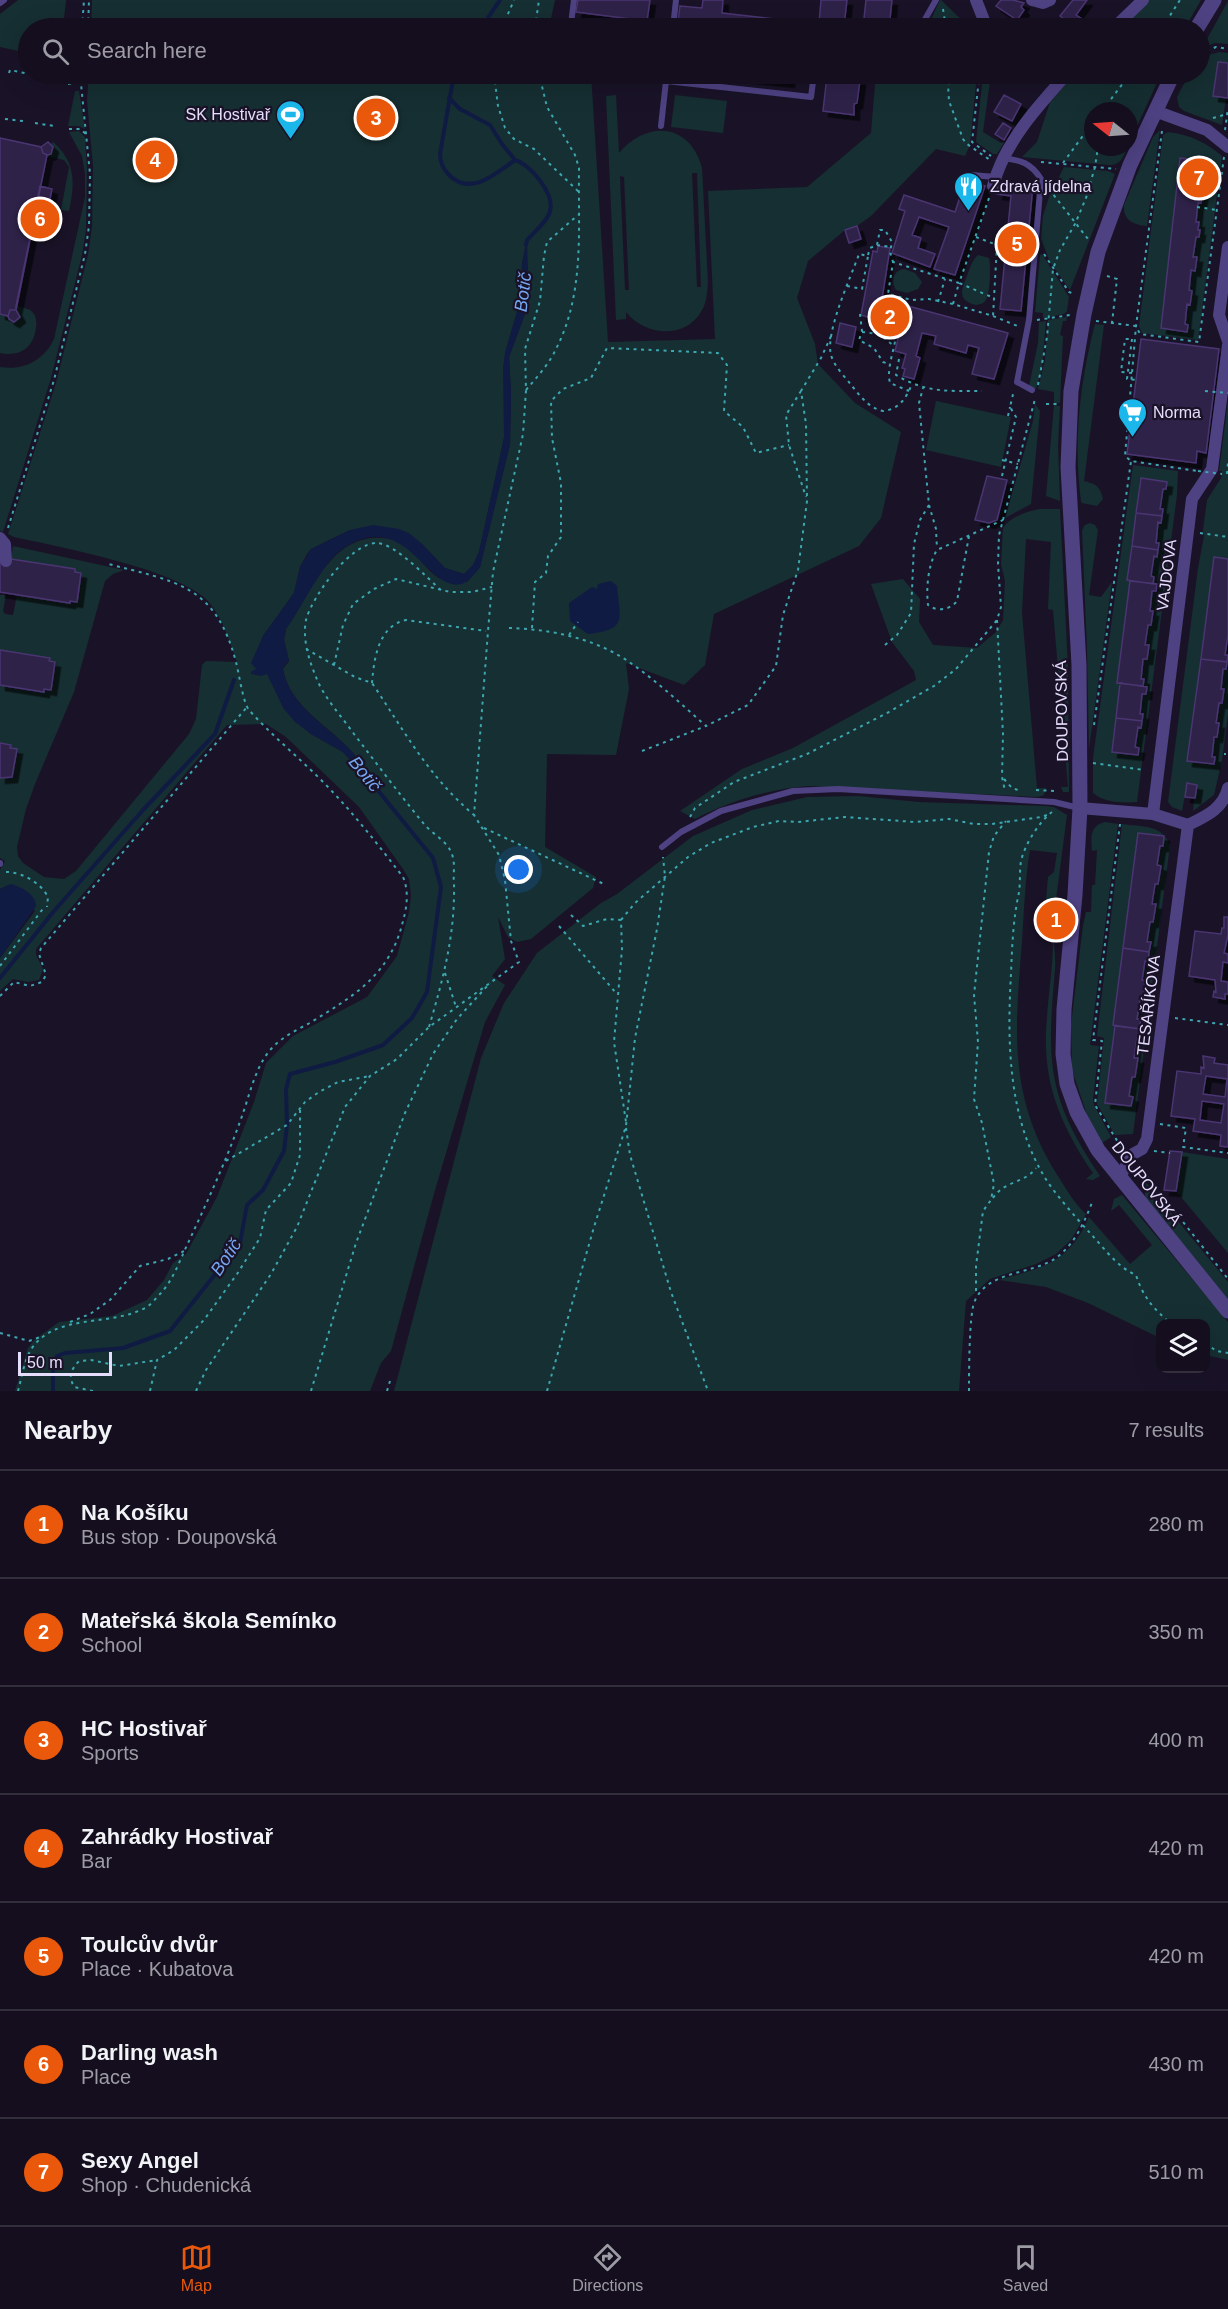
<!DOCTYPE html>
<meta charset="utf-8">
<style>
body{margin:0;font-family:Arial,sans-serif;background:#211c2b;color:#f1f3f6}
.controls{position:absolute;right:18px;bottom:18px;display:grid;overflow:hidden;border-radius:12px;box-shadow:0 6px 24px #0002}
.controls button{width:54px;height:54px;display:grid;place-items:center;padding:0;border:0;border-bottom:2px solid #332e3c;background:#140e1e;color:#f1f3f6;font:30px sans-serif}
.compass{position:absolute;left:1084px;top:102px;width:54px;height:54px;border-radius:50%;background:#140e1e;box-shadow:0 6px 24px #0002;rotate:287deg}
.scale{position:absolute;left:18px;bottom:15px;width:94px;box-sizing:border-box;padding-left:6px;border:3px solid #e5ddfc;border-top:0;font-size:16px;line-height:21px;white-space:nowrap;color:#e5ddfc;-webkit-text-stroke:4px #1a1328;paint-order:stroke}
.you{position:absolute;left:519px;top:870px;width:21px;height:21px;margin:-15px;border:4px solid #fff;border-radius:50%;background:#1a73e8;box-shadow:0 0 0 9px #1a73e833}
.badge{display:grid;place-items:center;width:39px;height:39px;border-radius:50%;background:#ea580c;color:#fff;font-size:20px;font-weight:700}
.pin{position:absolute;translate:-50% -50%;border:3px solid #fff;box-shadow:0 2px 6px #0006}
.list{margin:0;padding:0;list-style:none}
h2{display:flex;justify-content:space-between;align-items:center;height:78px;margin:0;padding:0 24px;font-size:26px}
h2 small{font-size:20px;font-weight:400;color:#9d9ca4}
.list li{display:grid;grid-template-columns:39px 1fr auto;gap:18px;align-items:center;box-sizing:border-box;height:108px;padding:0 24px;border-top:2px solid #332e3c}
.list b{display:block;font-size:22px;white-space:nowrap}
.list p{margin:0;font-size:20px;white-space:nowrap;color:#9d9ca4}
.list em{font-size:20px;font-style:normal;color:#9d9ca4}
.icon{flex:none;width:33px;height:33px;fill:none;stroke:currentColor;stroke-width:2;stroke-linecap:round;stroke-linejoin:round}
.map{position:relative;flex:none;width:1228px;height:1391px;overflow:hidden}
.search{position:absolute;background:#140e1e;box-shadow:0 6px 24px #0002;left:18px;right:18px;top:18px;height:66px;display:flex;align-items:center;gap:15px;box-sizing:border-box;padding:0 21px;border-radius:33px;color:#9d9ca4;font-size:22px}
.sheet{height:834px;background:#140e1e}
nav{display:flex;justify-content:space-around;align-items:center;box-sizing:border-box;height:84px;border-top:2px solid #332e3c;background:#140e1e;font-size:16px;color:#9d9ca4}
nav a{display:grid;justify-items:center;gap:3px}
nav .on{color:#ea580c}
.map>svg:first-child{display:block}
.green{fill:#162f32;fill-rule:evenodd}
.water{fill:#101b44}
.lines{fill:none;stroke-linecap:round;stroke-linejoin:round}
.stream{stroke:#101b44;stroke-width:4}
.building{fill:#2e2148;stroke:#4a3571;stroke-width:1.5;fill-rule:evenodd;filter:url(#shadow)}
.path{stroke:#3ca7b1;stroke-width:2;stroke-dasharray:3 4.5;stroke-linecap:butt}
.service{stroke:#4e4283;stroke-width:6}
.minor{stroke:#4e4283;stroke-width:12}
.tertiary{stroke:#4e4283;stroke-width:15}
.path-bridge{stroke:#3ca7b1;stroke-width:2;stroke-dasharray:3 4.5;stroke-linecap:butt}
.labels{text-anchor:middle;stroke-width:4.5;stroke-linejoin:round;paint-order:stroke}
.poi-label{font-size:16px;fill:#e5ddfc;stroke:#1a1328;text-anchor:start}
.street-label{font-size:16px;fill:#e5ddfc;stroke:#1a1328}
.water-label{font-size:18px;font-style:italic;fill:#75a6f2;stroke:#1a1328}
</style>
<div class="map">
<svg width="1228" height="1391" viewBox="0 0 1228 1391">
<defs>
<filter id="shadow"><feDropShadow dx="5.5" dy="5.5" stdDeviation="0" flood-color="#0009"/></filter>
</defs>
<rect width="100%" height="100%" fill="#1a1328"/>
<path class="green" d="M 18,0 L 66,0 L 63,28 L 28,28 L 28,53 L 0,47 L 0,14 Z
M 92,0 L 555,0 L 549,28 L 91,28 Z
M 940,0 L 941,0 L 970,28 L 927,28 Z
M 1148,0 L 1201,0 L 1185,28 L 1121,28 Z
M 1228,1 L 1228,44 L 1215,43 L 1202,48 Z
M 1220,52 L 1228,53 L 1228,63 L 1218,62 L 1213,96 L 1226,98 L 1222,125 L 1184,111 L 1179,107 L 1177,97 L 1189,74 L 1200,74 L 1200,57 Z
M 89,74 L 591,74 L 608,342 L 715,339 L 708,191 L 807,187 L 871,133 L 875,84 L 895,78 L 898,74 L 977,74 L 970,145 L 965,156 L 936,149 L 871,216 L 857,226 L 845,230 L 808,261 L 797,298 L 815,344 L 818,364 L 855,403 L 901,432 L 881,518 L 859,546 L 714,614 L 705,665 L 684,685 L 626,663 L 629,689 L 616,755 L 547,754 L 545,847 L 596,877 L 593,888 L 531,939 L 517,942 L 508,937 L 498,917 L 505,959 L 492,976 L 505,985 L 485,1022 L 435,1190 L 391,1351 L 381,1363 L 370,1391 L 15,1391 L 28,1348 L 34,1340 L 59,1322 L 112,1316 L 147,1300 L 164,1280 L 173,1263 L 186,1254 L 217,1197 L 254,1102 L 266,1063 L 293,1036 L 367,997 L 397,956 L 409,912 L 411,895 L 409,879 L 403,869 L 359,807 L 286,737 L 266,724 L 227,725 L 36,949 L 36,955 L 43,969 L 39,980 L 28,982 L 13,979 L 0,991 L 0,958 L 35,911 L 11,884 L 0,889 L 0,870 L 5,861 L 0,858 L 0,778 L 12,777 L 16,749 L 10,748 L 10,745 L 0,743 L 0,685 L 43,692 L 44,689 L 51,690 L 55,662 L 49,661 L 50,659 L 0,650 L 0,595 L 6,595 L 3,611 L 5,614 L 13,615 L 17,595 L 69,603 L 70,601 L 77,602 L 81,574 L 75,572 L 75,569 L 11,559 L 13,546 L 124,570 L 113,574 L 105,581 L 74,692 L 35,784 L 26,809 L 17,847 L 18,856 L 23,863 L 44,877 L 64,879 L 76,871 L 189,734 L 196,719 L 202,665 L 206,661 L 237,662 C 229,641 223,617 207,600 C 176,569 60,547 14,537 L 8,534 L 56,383 L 88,255 L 92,227 L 93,166 L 87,100 ZM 526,244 L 529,303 L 509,357 L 511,394 L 510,444 L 480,567 L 467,582 C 458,581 446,582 439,578 C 426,570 418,555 406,546 C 394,538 384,537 371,538 C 326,544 310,596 286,629 L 284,640 L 289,661 L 283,669 C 290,708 329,725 353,753 C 361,762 370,777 375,787 L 343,752 L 311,734 L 284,709 L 267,673 L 251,672 L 257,669 L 263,636 L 294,593 L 300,567 L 307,554 L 311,549 L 350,530 L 421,543 L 445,568 L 464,574 L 473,565 L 479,552 L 504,438 L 505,353 L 521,298 L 522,264 Z
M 595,74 L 662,74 L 661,84 L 595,75 Z
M 983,74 L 991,74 L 983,132 L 1001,143 L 1005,141 L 997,154 L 993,154 L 976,142 Z
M 1075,74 L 1161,74 L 1129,144 L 1129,111 L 1093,111 L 1093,147 L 1128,147 C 1123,157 1121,165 1109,165 L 1022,157 L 1037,142 L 1050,102 Z
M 75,91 L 79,91 L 85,129 L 78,126 L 68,126 Z
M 616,95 L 619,153 C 647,120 690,123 702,168 L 708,282 C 707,292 707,302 702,310 C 686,340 645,336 626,312 L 626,319 L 616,320 L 606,96 ZM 692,173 L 697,173 L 701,287 L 697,287 ZM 620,176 L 624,177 L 629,290 L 625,290 Z
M 675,95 L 727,101 L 723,133 L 671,127 Z
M 1160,130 L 1147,226 C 1133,225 1123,220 1124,205 L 1153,137 Z
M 79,131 L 85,137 L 87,170 L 86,230 L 82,255 L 51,378 L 3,532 L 0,531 L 0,367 C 24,371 44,360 54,339 L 85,197 L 85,174 L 82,156 L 69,132 Z
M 1168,132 C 1191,135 1205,142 1222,156 L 1198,340 L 1142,333 L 1139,326 L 1163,135 ZM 1180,158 L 1206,161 L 1206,168 L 1203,168 L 1200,188 L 1203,189 L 1201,202 L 1198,202 L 1196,222 L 1199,222 L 1198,230 L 1200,230 L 1199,237 L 1196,237 L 1193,257 L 1196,257 L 1195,271 L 1191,270 L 1189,290 L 1192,291 L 1191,304 L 1187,304 L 1185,324 L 1188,325 L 1186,332 L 1161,328 Z
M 53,142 C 76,162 75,183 69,211 L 61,210 L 69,167 L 64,160 L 46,156 L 53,151 L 51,144 Z
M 1064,167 L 1108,171 L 1115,174 L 1070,290 L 1050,262 L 1041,239 L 1043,216 L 1049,197 Z
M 1042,254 L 1069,297 L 1067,311 L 1064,314 L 1043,318 L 1043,313 L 1035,312 L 1040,255 Z
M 978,255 L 989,258 C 991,266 990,294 986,300 C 983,304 981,304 976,305 C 957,300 961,291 967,276 C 970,268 972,260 978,255 Z
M 904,269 L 915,273 L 922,282 L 918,289 L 907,293 L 896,290 C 891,282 893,270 904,269 Z
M 16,306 C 21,307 26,308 30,310 C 36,314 37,321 36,327 C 34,348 20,357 0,353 L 0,314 L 8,316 L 12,322 L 17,321 L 20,315 L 16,310 Z
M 1067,317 L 1066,321 L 1063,321 L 1060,335 L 1063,336 L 1060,403 L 1054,403 L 1054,392 L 1038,389 L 1045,360 L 1048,320 Z
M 1046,321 L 1042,368 L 1036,389 L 1029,386 L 1038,343 L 1039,322 Z
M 1095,324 L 1104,325 L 1084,481 C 1096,484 1100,486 1103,499 L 1097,506 L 1082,503 L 1081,501 C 1073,442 1080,381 1095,324 Z
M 936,401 L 1011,417 L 1001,467 L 926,450 Z
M 1228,401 L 1228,559 L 1214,557 L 1188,761 L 1214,764 L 1215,757 L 1212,757 L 1214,737 L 1217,737 L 1219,723 L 1216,723 L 1219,703 L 1222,703 L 1223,689 L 1221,689 L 1223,669 L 1226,669 L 1228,657 L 1228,715 L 1222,760 L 1214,795 L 1193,811 L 1196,785 L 1187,784 L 1182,811 L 1172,807 L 1168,802 L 1198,568 L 1204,536 L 1203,530 L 1207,500 L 1221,478 L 1222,471 L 1219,471 Z
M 1035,404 L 1040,411 L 1031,504 L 1005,518 L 1033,421 Z
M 1054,405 L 1060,406 L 1058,445 L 1060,501 L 1046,496 Z
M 1133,465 L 1178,471 L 1177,495 L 1137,802 C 1122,803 1105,803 1093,793 L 1093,758 ZM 1140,479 L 1167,482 L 1163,489 L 1160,509 L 1163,509 L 1161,523 L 1158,522 L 1156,543 L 1159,543 L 1157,556 L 1154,556 L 1151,576 L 1154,577 L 1153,584 L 1157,585 L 1156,591 L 1152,591 L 1150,611 L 1153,612 L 1151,625 L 1148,625 L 1145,645 L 1149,646 L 1147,659 L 1143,659 L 1141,679 L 1144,679 L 1143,686 L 1146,687 L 1142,694 L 1140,714 L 1143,715 L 1141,728 L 1138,727 L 1135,747 L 1137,755 L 1112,751 L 1120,683 L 1117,682 L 1130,581 L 1127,580 Z
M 1040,509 L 1060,509 L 1068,667 L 1069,792 L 1063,792 L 1061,787 L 1068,787 L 1053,610 L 1048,609 L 1051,542 L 1026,539 L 1022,613 L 1037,788 L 1046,788 L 1044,795 L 1038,797 L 808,786 C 769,789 730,801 695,819 L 680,811 L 742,769 L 793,748 L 916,680 L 914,671 L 892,642 L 871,584 L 903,579 L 920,599 L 919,622 L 933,645 L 977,648 L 996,632 L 1003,620 L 1005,581 L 1001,564 L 1003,528 C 1010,517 1027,511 1040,509 Z
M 1090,523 L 1095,525 L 1098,530 L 1089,595 L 1101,597 L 1112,582 L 1089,749 L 1087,649 L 1082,530 L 1085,525 Z
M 858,796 L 919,802 L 1045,806 L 1054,807 L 1067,815 L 1055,907 L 1052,907 L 1051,917 L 1054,918 C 1052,935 1056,952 1055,969 C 1047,1062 1046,1096 1100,1176 L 1093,1180 L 1086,1179 L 1093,1173 C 1059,1123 1041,1079 1047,1017 C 1049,986 1055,956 1052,925 L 1044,924 L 1048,877 L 1054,872 L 1057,853 L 1030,850 C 1025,880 1024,911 1022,942 C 1015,1028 1008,1095 1056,1173 C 1065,1187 1074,1203 1086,1214 L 1071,1240 L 1056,1254 L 1036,1264 L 990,1279 L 966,1301 L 959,1391 L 394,1391 L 481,1058 L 504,1003 L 537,953 L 601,903 L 617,894 L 693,836 L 752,810 L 807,797 Z
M 1105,822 L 1118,824 L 1090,1045 L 1099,1046 L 1093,1099 L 1094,1105 L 1111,1137 L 1102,1143 L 1087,1115 L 1072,1070 L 1071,1025 L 1083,925 L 1086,912 L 1091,912 L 1092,885 L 1095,885 L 1097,850 L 1092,851 C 1091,838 1089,826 1105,822 Z
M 1122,824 C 1142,827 1162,824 1170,845 L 1133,1134 L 1115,1135 L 1097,1104 L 1104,1038 L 1097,1036 ZM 1138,833 L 1164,837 L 1163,846 L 1160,846 L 1157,865 L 1161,866 L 1158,884 L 1155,884 L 1153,922 L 1150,922 L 1147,942 L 1150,943 L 1148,961 L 1145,961 L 1142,980 L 1146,981 L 1143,999 L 1140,999 L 1137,1019 L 1140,1019 L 1139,1029 L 1142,1030 L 1140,1038 L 1137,1038 L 1134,1058 L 1138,1059 L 1135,1077 L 1132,1077 L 1129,1096 L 1133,1097 L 1131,1106 L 1105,1103 L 1115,1026 L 1113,1025 Z
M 1182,1152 L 1228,1159 L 1228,1253 L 1176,1191 Z
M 1145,1181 L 1228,1282 L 1228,1299 L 1145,1197 Z
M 1122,1195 L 1228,1322 L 1228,1360 L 1206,1355 L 1206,1324 L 1160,1324 L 1160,1338 L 1088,1303 L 1046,1287 L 999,1280 C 1044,1267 1068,1264 1089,1217 L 1130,1264 L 1152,1245 L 1119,1205 L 1111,1211 L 1114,1199 Z"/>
<path class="water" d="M 527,240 L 529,303 L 509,357 L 511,394 L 510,444 L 480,567 C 476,572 470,580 464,583 C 428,598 407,503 341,550 C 323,562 300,610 286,629 L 284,640 L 289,661 L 286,663 L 283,669 C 290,708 329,726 353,753 C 363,764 370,779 379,792 L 343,752 L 311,734 L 295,722 L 284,709 L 267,674 L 261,676 L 251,674 L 251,672 L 256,669 L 251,663 L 263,636 L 294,593 L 300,567 L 311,549 L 350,530 L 373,525 L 399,529 L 409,533 L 421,543 L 445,568 L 464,574 L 473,565 L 479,552 L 504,438 L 503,368 L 505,353 L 521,298 L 522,264 Z
M 611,581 L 617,586 C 620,620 628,629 588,634 L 570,621 L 569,603 L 592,587 L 597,589 L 598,584 Z
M 11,884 C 21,887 36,894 36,906 L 0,958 L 0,889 Z"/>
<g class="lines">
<path class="stream" d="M 481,28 L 500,0
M 454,74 L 440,154 C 440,162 443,169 449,175 C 471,197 496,173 515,160 C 530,164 555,194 550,211 C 548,221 534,232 527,240 L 526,245
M 449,98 L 460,109 L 490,125 L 502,144 L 515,160
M 0,978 L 54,911 L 143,810 L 215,734 L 234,680
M 53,1391 L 53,1363 L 57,1356 L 65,1353 L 123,1348 L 170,1331 L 240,1243 L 247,1205 L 263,1190 L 284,1151 L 287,1125 L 286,1089 L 290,1074 L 335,1062 L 383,1045 L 412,1018 L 427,992 L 441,887 L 433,858 L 376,788"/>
</g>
<path class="building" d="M 578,0 L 650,0 L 647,21 L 576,12 Z
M 703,0 L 723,0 L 722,13 L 819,24 L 821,0 L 847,0 L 844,26 L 863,28 L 866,0 L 892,0 L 889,28 L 741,28 L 678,22 L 680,6 L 702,8 Z
M 1001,0 L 1013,0 L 1024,3 L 1021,7 L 1024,10 L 1017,20 L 996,6 Z
M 1073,0 L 1087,0 L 1076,15 L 1082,19 L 1075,28 L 1060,16 Z
M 1218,62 L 1228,63 L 1228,98 L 1213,96 Z
M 731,74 L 790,74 L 789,82 L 731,76 Z
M 827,76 L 860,80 L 857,103 L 854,104 L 854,115 L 823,111 Z
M 1004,95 L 1021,104 L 1012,121 L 994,112 Z
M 1003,123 L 1011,128 L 1004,140 L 995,134 Z
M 0,138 L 41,147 L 48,142 L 53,147 L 51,154 L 47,155 L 16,306 L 16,310 L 20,317 L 14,322 L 9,319 L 8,316 L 0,314 Z
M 0,138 L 41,147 L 43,153 L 47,155 L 16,310 L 10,310 L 8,316 L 0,314 Z
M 0,138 L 41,147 L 43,153 L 47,155 L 16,310 L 10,310 L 8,316 L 0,314 Z
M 1180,158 L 1207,161 L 1206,169 L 1203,168 L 1200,188 L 1203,189 L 1201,203 L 1198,202 L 1196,222 L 1199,222 L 1198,230 L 1200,230 L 1199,237 L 1196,237 L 1193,257 L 1197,257 L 1195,271 L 1191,270 L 1189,290 L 1192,291 L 1190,305 L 1187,304 L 1185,324 L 1188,325 L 1187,332 L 1161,328 Z
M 966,179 L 985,186 L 955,275 L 934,269 L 949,227 L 919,217 L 912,235 L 921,238 L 918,248 L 935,254 L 930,267 L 892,253 L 905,211 L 899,209 L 904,195 L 955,212 Z
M 1012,184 L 1014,184 L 1014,187 L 1031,189 L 1031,185 L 1033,185 L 1021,311 L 1000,309 L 1011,196 L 997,194 L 998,187 L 1012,188 Z
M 40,186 L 52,189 L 43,233 L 31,231 Z
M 857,226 L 861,239 L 849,243 L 845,230 Z
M 878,246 L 890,248 L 882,299 L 1008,333 L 994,379 L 972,374 L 979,348 L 968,345 L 966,353 L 934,344 L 936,336 L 922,333 L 916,356 L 920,358 L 914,379 L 903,376 L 905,369 L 902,368 L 906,354 L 895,351 L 901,327 L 861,315 L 873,251 L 877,252 Z
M 840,323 L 856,327 L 852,347 L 836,343 Z
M 1141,339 L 1219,349 L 1206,453 L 1197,451 L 1196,463 L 1127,454 Z
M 987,476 L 1007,480 L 997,520 L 989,523 L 975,520 Z
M 1141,478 L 1167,482 L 1166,489 L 1163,489 L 1160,509 L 1163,509 L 1162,516 L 1136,513 Z
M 1136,513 L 1162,516 L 1161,523 L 1158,522 L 1156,543 L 1159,543 L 1158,550 L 1132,546 Z
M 1132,546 L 1158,550 L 1157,557 L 1154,556 L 1151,576 L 1154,577 L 1153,584 L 1127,580 Z
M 1214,557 L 1228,559 L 1228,635 L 1225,655 L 1228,655 L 1227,662 L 1201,659 Z
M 11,559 L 75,569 L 75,572 L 81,573 L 77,602 L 70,601 L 70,603 L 0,592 L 0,560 Z
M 1130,581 L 1157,584 L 1156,591 L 1152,591 L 1150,611 L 1153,611 L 1151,625 L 1148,625 L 1145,645 L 1149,645 L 1147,659 L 1143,659 L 1141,679 L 1144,679 L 1143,686 L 1117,683 Z
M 0,650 L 50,658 L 49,661 L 55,662 L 51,690 L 44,689 L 44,692 L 0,685 Z
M 1201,659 L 1227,662 L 1226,669 L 1223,669 L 1221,689 L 1224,689 L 1222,703 L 1219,703 L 1216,723 L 1219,723 L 1217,737 L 1214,737 L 1212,757 L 1215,757 L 1214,764 L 1187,761 Z
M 1120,683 L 1147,687 L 1146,694 L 1142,694 L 1140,714 L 1143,714 L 1142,721 L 1116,718 Z
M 1116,718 L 1142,721 L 1141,728 L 1138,727 L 1135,747 L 1139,748 L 1138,755 L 1112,752 Z
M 0,743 L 11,745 L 10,748 L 17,749 L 12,777 L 0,778 Z
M 1187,783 L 1197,785 L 1195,798 L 1185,797 Z
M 1138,833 L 1164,836 L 1163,846 L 1160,846 L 1157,865 L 1161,866 L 1158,884 L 1155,884 L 1152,904 L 1156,904 L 1153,922 L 1150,922 L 1147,942 L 1151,942 L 1149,952 L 1123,948 Z
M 1224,917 L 1228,917 L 1228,935 L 1224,953 L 1228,954 L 1228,963 L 1223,962 L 1221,981 L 1228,982 L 1228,994 L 1225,994 L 1225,999 L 1213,997 L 1214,991 L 1216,992 L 1215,980 L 1189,976 L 1195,931 L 1221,934 L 1222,928 L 1224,928 Z
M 1123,948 L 1149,952 L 1148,961 L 1145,961 L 1142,980 L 1146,981 L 1143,999 L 1140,999 L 1137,1019 L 1141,1019 L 1139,1029 L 1113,1025 Z
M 1115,1026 L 1142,1029 L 1140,1039 L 1137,1038 L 1134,1058 L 1138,1058 L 1135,1077 L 1132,1077 L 1129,1096 L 1133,1097 L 1131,1106 L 1105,1103 Z
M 1203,1056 L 1215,1058 L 1214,1063 L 1228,1065 L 1228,1147 L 1220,1146 L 1221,1135 L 1193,1131 L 1195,1119 L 1171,1116 L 1177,1071 L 1201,1074 L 1201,1067 L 1204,1068 ZM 1206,1076 L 1227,1079 L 1225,1097 L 1203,1094 ZM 1202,1101 L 1224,1104 L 1221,1123 L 1200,1120 Z
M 1170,1151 L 1182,1152 L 1176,1191 L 1164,1190 Z"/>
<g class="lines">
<path class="path" d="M 943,9 L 946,28
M 82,28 L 84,0
M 88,28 L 89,0
M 502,28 L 514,0
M 535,28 L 539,0
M 1162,28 L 1180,0
M 1200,54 L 1216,47 L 1228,49
M 9,73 L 10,70 L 39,76 L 38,78
M 494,74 L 498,106 L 505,128 L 514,139 L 534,149 L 579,192
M 951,74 L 948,85 L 949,101 L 963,139 L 967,144 L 990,160
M 977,74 L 979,79 L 972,142 L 991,156
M 68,84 L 79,82 L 86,74
M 1102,111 L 1130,74
M 1213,118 L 1227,114
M 5,119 L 23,121
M 35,123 L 54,126
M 69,129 L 80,129 L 87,135
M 1225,130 L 1228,108
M 1162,131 L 1136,326 L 1125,456 L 1131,461 L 1197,471
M 1041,162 L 1116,169
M 1063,163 L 1093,122
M 1202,173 L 1222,176
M 1201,178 L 1203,178 L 1204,173
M 1049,189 L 1088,239
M 989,198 L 959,283 L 893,262 L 888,294 L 912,300 L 929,299 L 953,304 L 993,316 L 1020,327
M 1197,207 L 1217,210
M 976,237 L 997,245 L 993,316
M 877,245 L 891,247
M 1044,254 L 1069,292 L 1074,294
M 868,255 L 870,248 L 877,245 L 880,230 L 885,230 L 892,242 L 890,252 L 893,262
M 1107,276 L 1117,279 L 1112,323
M 847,286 L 862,289 L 868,256 L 859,254 C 851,277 825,332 831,355 C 834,366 845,377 852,386 C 861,397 869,408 883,411 C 900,409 906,398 912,384
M 938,302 L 945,279
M 953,304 L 959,283 L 994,298
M 860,314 L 862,331 L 859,340 L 874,348 L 883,362 L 889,364
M 1037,320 L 1070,315
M 1096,321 L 1136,326 L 1140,334 L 1199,342 L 1224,157
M 894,327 C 901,337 885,364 890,383 L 909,391
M 862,332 L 879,334 L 894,346
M 899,359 L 896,375 C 926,393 949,391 982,391
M 1132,373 L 1121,372 L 1125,339 L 1132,339
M 1038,385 L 1047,337 L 1053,269 L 1060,250 L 1075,224 L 1086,198 L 1095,167 L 1098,147
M 526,390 C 537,377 549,364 556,349 C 585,293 578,229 579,168 L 575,155 L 547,107 L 539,74
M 801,391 L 786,415 L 789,445 L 806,497
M 1046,404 L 1058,404
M 1008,416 L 1010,407
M 1002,460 L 1018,464
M 1227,474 L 1228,462
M 1002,476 L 1016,417 L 1010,407 L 1014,390
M 929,505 L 936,529 L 937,549
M 8,528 L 54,380 L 85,254 L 89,226 L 90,174 L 80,74
M 1200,533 L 1228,537
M 969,536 L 957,601 C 950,610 937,612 928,605 C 926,589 928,564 937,550 L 1003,520
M 997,620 L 1003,734 L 1002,777 L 1005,791
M 509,628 C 551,629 598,639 632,664 C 658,682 682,705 706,726 L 748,705 L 776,666 L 783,615 L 798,570 L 807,501 L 806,424 L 801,391 L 821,358 L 832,334
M 532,628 L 535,582 L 546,573 L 548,556 L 561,537 L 561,483 L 552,438 L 551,401 L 563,389 L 591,378 L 607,348 L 718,353 L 727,365 L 724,411 L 743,427 L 756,453 L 789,445
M 569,635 L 578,622
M 885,645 L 897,635 L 911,613 L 914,544 L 920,520 L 929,505 L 919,403 L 923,388
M 306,649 L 355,677 L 372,683 C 405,732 428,776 474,815
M 334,665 L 343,625 L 353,604 L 374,589 L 396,579 L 450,592 L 472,592 L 492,587
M 372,683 C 374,659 378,626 406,620 L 486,631
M 1094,725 L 1131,461
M 642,751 L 706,726
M 1224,754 L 1226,754
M 1093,763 L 1144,770
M 1004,779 L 1012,788 L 1018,790
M 1036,790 L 1054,791
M 1052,812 C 1039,822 1025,844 1021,861 C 1019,873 1021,885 1018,897 C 1013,922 1012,948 1011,974 C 1007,1043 1008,1120 1047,1181 C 1057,1196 1077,1219 1090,1233 C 1104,1248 1117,1267 1136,1275 C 1143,1297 1154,1310 1172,1324
M 690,817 L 695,808 L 734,782 L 807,754 L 889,712 L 934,686 L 956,669 L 997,620 L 1001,607 L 998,564 L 999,535 L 1035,399
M 1120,824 L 1093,1040 L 1102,1041 L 1095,1105 L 1121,1147
M 484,828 L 606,885
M 6,872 C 22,872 41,883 48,897 L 47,907
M 571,915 L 583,926 L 607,919 L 621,920 L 622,949 L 614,1042 L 626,1122
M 621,920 L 635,903 L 688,857 L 711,843 L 753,827 L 779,821 L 798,822 L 845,817 L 915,822 L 949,819 L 974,824 L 992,824 L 1041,817 L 1047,815
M 559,926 L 616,993
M 0,966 L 45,906
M 445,973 L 456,1007
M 0,996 L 14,982 L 30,986 L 42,982 L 46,975 L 39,954 L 41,948 L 247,707
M 1175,1018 L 1228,1025
M 429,1027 C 443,979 455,936 454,885 C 453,876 455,866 453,858 C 450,842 433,835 424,824 C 400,795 377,764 354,734 C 342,717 327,701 318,682 C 310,663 302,641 306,620 C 312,597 350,543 377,543 C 396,544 427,578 442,591
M 1160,1124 L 1186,1128 L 1183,1147 L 1228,1153
M 626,1128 L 630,1155 L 671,1292 L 708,1391
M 1154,1151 L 1170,1153
M 226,1161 L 287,1125 L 305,1102 L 319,1092 L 338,1082 L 370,1076
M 1146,1175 L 1228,1279
M 993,1198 C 1005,1180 1024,1184 1036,1168
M 976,1291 L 976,1266 L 983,1211 L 991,1200 L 994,1184 L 982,1123 L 974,1099 L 978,1042 L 974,995 L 989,852 L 994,836 L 1006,821
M 70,1322 L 90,1314 L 110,1300 L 140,1266 L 168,1259 L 184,1251
M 0,1333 L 29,1341 L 43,1336
M 1206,1343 L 1216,1351 L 1228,1353
M 18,1391 C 22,1377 24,1360 32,1348 C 57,1313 109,1327 145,1308 C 151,1305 156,1298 161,1293 C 174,1279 181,1257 189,1241 C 208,1200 227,1159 242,1116 C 250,1094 256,1063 274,1046 C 283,1037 296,1030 308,1024 C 352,997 390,976 403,921 C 407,907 409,891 403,877 C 379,846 355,815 327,786 C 302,760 273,737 249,710 C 243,703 239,673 236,662 C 215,583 175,582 105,563
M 93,1391 L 74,1387 C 68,1375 71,1370 79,1361 L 91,1360 L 119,1366 L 157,1360
M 150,1391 L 157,1360 L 174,1350 L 204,1320 L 237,1274 L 260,1238 L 266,1210 L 291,1183 L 300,1155 L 300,1110
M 196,1391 L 206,1370 L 271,1274 L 297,1227 L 345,1107 L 370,1076 L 397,1059 L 429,1027 L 519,962 L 511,941 L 505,880 L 499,855 L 474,815 L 488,631 L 493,572 L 523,434 L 526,390 L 525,349 L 540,301 L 544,256 L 547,242 L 578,215
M 311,1391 L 356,1243 L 405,1113 L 433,1054 L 457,1019 L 490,983
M 387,1391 L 390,1381
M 547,1391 L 594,1227 L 626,1126 L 635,1038 L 657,929 L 665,876 L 663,857
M 969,1391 C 969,1374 969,1318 974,1303 C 986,1270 1032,1275 1056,1258 C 1075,1244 1085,1221 1093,1200"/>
<path class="service" d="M 0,3 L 4,0
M 571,24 L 574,0
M 673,28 L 676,0
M 920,28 L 936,0
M 667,74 L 666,81 L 811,97 L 814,74
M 661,126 L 666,81
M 1002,158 C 1021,160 1031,163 1041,179 L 1029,320 L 1017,382 L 1032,390
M 972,175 L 995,177
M 662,847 L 681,832 L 721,811 L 793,791 L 838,789 L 1054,802 L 1079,808
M 0,864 L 0,863"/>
<path class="minor" d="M 976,0 L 987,28
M 1032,0 L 1043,3 L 1050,0
M 1114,28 L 1143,0
M 1155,111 L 1207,130 L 1228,147
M 993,186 C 1004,143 1038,106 1067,74
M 1228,247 L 1219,315 L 1228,341
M 0,538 L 5,544 L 6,561
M 1080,808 L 1153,814 L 1188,825 C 1206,816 1223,809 1228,788
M 1153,814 L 1192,499 L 1212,469 L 1228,345
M 1119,1178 L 1133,1154 L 1142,1149 L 1147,1139 L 1188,825"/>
<path class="tertiary" d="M 1197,28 L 1214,0
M 1173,74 L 1130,165 L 1098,252 L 1084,314 L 1071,391 L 1068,467 L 1079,665 L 1080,808 L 1075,895 L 1064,1009 L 1063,1054 L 1067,1084 L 1077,1112 L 1098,1150 L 1228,1311"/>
<path class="path-bridge" d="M 1132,339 L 1127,379 L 1136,380
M 1205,391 L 1228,393
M 1198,471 L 1222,474"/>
</g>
<defs>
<symbol id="stadium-pin" viewBox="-11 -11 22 30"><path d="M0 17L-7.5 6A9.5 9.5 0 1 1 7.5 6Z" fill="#1bb7ea" stroke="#1a1328"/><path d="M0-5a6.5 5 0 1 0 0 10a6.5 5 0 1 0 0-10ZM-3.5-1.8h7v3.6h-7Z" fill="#fff"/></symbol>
<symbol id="restaurant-pin" viewBox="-11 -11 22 30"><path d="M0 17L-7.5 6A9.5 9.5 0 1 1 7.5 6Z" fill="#1bb7ea" stroke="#1a1328"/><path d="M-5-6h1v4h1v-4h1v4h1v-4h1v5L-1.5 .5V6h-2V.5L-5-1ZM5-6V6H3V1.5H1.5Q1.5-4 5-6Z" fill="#fff"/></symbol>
<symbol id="supermarket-pin" viewBox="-11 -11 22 30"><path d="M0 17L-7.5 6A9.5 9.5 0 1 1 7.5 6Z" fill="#1bb7ea" stroke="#1a1328"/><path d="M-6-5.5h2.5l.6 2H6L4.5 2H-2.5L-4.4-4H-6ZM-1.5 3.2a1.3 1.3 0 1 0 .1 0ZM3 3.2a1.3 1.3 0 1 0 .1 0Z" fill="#fff"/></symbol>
</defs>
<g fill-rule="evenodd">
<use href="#stadium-pin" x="274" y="98" width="33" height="45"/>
<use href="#restaurant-pin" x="952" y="170" width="33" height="45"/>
<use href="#supermarket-pin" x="1116" y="396" width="33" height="45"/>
</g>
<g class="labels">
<g class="poi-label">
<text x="270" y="120" text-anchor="end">SK Hostivař</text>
<text x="990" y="192">Zdravá jídelna</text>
<text x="1153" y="418">Norma</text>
</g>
<g class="street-label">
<text transform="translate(1166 575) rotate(-83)" y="6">VAJDOVA</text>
<text transform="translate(1061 711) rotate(-91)" y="6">DOUPOVSKÁ</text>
<text transform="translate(1148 1005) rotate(-83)" y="6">TESAŘÍKOVA</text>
<text transform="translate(1147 1183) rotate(52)" y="6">DOUPOVSKÁ</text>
</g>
<g class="water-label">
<text transform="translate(523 292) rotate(-83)" y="6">Botič</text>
<text transform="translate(365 774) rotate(51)" y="6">Botič</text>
<text transform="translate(226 1257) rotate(-56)" y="6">Botič</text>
</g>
</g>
</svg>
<div class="controls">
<button><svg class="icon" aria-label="layers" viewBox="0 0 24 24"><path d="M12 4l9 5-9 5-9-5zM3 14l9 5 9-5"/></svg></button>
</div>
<svg class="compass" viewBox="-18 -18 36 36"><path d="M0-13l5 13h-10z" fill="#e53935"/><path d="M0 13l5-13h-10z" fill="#9d9ca4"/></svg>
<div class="scale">50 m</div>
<div class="you"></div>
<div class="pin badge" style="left:1056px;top:920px">1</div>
<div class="pin badge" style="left:890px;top:317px">2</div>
<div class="pin badge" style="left:376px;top:118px">3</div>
<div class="pin badge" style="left:155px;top:160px">4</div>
<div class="pin badge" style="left:1017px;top:244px">5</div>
<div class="pin badge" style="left:40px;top:219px">6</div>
<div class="pin badge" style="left:1199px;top:178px">7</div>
<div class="search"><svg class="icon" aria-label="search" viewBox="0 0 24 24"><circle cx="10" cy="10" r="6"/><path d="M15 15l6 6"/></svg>Search here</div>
</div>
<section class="sheet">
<h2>Nearby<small>7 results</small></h2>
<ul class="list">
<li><span class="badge">1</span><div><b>Na Košíku</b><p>Bus stop · Doupovská</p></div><em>280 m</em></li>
<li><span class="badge">2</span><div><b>Mateřská škola Semínko</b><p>School</p></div><em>350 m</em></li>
<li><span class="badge">3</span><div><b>HC Hostivař</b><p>Sports</p></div><em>400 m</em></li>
<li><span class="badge">4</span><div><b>Zahrádky Hostivař</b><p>Bar</p></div><em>420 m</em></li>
<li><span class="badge">5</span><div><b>Toulcův dvůr</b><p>Place · Kubatova</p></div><em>420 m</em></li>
<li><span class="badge">6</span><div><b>Darling wash</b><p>Place</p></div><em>430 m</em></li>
<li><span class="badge">7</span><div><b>Sexy Angel</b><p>Shop · Chudenická</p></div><em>510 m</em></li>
</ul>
</section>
<nav>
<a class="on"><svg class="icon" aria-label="map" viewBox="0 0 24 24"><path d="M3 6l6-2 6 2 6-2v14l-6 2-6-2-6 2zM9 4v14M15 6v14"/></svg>Map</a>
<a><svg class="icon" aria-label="directions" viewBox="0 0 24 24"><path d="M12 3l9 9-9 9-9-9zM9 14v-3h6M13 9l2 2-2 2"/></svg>Directions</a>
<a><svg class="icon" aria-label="saved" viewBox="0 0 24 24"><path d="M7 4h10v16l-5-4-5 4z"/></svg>Saved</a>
</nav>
